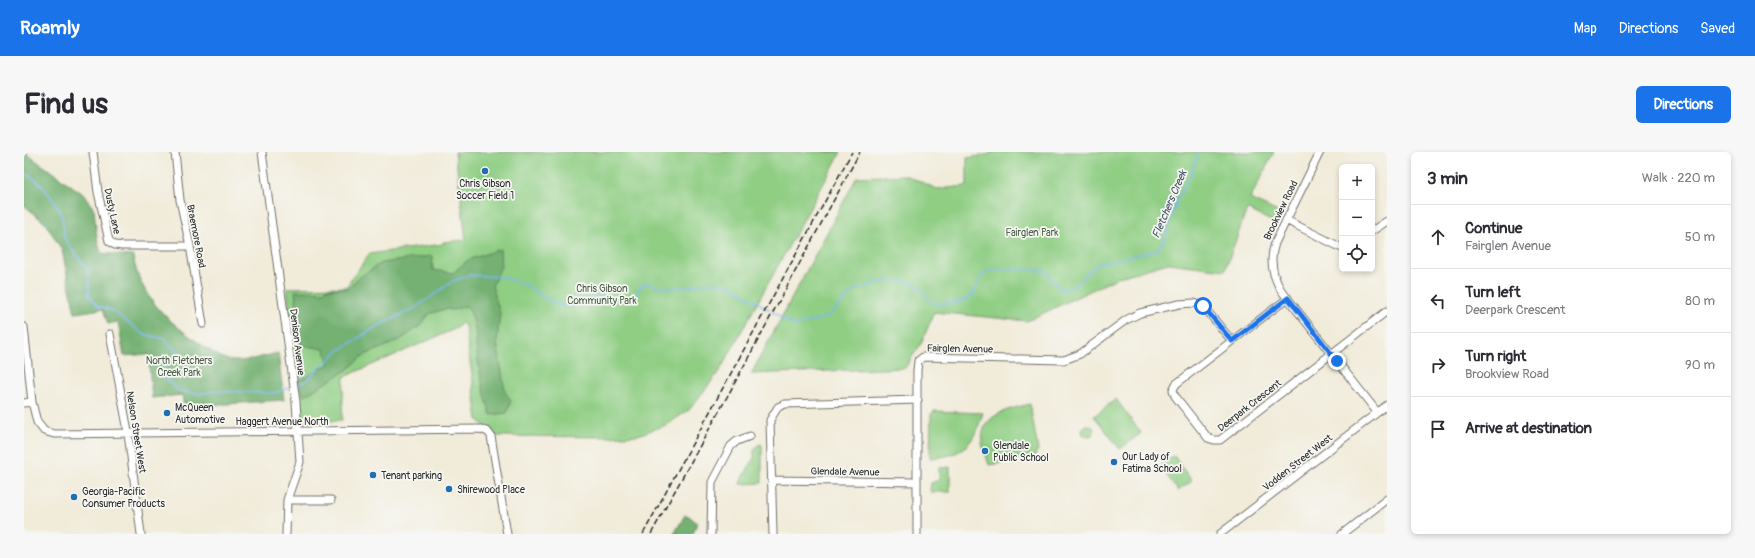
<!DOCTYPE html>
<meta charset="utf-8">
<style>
body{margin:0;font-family:Pangolin,sans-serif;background:#f7f7f7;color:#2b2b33}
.controls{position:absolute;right:12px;top:12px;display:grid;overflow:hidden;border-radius:6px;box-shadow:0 2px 6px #0003}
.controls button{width:36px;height:36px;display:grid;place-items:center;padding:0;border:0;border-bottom:1px solid #e1e1e2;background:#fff;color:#2b2b33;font:20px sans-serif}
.stop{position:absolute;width:12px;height:12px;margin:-9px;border:3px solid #1a73e8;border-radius:50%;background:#fff}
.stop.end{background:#1a73e8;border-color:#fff;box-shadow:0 1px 4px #0008}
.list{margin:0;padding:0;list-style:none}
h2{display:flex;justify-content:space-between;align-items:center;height:52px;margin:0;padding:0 16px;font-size:17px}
h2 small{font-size:13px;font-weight:400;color:#7c7c81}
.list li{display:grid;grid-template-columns:26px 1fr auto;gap:12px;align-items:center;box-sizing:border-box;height:64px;padding:0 16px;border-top:1px solid #e1e1e2}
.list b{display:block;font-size:15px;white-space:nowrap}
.list p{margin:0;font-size:13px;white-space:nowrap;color:#7c7c81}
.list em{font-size:13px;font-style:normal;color:#7c7c81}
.icon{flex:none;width:22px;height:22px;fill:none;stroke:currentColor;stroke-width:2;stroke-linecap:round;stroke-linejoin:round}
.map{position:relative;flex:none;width:1363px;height:382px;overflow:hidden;border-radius:6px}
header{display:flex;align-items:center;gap:24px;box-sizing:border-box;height:56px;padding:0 20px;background:#1a73e8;color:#fff}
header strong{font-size:19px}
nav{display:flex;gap:22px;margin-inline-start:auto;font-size:14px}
.intro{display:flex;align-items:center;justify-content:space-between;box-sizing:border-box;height:96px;padding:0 24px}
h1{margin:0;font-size:28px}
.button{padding:10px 18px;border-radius:6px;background:#1a73e8;color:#fff;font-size:14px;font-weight:700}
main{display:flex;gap:24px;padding:0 24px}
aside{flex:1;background:#fff;border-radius:6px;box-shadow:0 2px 6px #0003}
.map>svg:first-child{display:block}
.green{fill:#90ce84;stroke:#5e7c58}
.forest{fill:#74b172;stroke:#506e4e}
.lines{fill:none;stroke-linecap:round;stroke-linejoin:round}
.stream{stroke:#7fb8f0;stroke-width:1.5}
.minor-casing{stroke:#706e68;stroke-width:9}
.minor{stroke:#fff;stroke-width:7}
.rail{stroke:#2b2b2b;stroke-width:1.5;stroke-dasharray:6 3;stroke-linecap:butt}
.route{stroke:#1a73e8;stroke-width:5}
.poi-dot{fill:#1f6fb2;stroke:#f6f6f2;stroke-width:1.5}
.labels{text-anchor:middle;stroke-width:3.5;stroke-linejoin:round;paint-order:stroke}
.poi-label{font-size:10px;fill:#2b2b2b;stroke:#f6f6f2;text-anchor:start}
.street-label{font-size:10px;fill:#2b2b2b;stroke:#f6f6f2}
.park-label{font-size:10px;fill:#495c46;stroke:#f6f6f2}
.water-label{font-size:11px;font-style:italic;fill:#456;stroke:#f6f6f2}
</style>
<header>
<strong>Roamly</strong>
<nav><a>Map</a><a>Directions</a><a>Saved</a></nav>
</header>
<div class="intro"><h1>Find us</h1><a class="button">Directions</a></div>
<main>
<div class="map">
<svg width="1363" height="382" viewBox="0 0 1363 382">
<rect width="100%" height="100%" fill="#f6f6f2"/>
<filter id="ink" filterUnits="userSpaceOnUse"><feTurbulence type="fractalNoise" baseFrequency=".025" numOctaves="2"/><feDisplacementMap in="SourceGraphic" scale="8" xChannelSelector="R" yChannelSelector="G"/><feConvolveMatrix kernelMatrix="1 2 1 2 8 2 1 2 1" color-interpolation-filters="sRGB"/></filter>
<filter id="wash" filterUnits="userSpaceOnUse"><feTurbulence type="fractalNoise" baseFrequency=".012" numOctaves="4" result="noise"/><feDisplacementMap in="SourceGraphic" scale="16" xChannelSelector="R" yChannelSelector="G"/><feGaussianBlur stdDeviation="0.9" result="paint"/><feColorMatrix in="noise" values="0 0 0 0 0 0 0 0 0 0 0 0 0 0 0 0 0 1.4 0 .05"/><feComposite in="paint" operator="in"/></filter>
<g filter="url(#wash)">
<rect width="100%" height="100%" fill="#f1ebd9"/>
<path class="green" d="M 431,0 L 817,0 L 695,220 L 665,258 L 642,273 L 614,283 L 584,285 L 472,284 L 454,268 L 441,173 L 437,171 L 433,176 L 320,225 L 318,268 L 278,271 L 263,136 L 322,135 L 345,102 L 419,92 L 419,90 L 442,88 Z
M 967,0 L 1250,0 L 1226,47 L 1256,61 L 1251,71 L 1223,57 L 1201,118 L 1144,111 L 1095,125 L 1003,169 L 910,160 L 898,190 L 881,216 L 727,222 L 833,25 L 881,23 L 913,37 L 943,34 L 943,6 L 967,2 Z
M 1092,247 L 1117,281 L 1096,297 L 1070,264 Z
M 1006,252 L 1014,298 L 1010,305 L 965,313 C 963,305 957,294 958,286 C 959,261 987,257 1006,252 Z
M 910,259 L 959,261 C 949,292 941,304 906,306 L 907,262 Z
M1058 279a6 6 0 1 1 12 0a6 6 0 1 1-12 0Z
M 735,292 L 738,293 L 738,331 L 717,332 L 716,331 L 730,306 L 730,298 Z
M 1150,304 L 1168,329 L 1154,339 L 1136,314 Z
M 926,315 L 926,340 L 908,340 L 906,339 L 907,331 L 915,328 L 915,316 Z"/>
<path class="forest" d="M 0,0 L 59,42 L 70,57 L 73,86 L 77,101 L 109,104 C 116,146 145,170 178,193 C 187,199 200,209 211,209 C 225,209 240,204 254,201 L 260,248 L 160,255 L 158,243 L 128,246 L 124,202 L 100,204 L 94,170 L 84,172 L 79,157 L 51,161 L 38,98 L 22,72 L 0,53 Z
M 476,97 L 477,114 L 468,134 L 476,162 L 473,190 L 481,240 L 487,248 L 483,261 L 467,263 C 460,243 456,223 453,202 C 451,183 453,171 443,154 L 428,158 L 421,157 L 405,162 L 396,174 L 376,188 L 339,204 L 323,218 L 280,244 L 275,229 L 305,212 L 300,197 L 277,193 L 271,139 L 301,140 L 302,137 L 325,136 L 334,126 L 357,111 L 408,104 L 409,118 L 429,121 L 444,108 Z
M 661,363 L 665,364 L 673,371 L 669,382 L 650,382 Z"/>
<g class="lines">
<path class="stream" d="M 0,22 C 16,26 36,54 39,70 C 40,76 39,83 42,88 C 48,100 56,108 65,118 L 65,143 L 74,154 L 89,159 L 119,182 L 141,187 L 154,201 L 140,216 L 138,224 L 155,239 L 175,242 L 189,239 L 250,241 L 267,235
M 273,233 L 281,229 L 314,199 L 352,175 L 391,156 L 429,129 L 447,123 L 478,125 L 503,133 L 522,147 L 537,154 L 548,155 L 558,143 L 583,144 L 599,149 L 607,149 L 618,133 L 625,131 L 634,135 L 655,136 L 684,131 L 704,132 L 771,174 L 805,164 L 830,138 L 860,129 L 882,129 L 897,136 L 903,145 L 911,152 C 923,151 941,152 949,142 C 954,135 954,124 964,119 C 976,114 1008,118 1022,119 L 1037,138 L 1048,136 L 1074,112 L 1134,98 L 1141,86 L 1153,48 L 1168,20 L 1174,0"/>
</g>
</g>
<g filter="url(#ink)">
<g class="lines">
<defs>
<path id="minor" d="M 69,0 L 74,40 L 85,89 L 91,93 L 98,94 L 166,94
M 151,0 L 156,48 L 166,94 L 179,172
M 238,0 L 272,250 L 276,310 L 263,348 L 262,382
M 1296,0 L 1251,91 C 1245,108 1248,123 1257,138 L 1353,260
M 1262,68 L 1318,96
M 1348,79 L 1363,69
M 1264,146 L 1152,232 L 1149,238 L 1151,244 L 1184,286 L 1190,288 L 1196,288 L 1363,159
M 0,175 L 8,250 L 13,270 L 20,279 L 30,282 L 457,277 L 464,280 L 467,284 L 483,382
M 86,182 L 103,274 L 117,382
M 0,251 L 8,250
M 748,328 L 893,330
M 263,348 L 307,348
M 687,382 L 688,330 L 707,294 L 713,289 L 726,284
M 749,382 L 746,268 L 754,255 L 761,252 L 894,248
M 893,382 L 893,219 L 894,209 L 899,205 L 1040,208 L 1056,202 L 1102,168 L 1116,161 L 1155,152 L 1170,151 L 1179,154 L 1208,189
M 1196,382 L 1363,253
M 1318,382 L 1363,347"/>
</defs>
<use href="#minor" class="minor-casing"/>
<use href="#minor" class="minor"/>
<path class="rail" d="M 619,382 L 828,0
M 627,382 L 703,245 L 836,0"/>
</g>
</g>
<g class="lines" filter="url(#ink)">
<path class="route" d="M 1179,154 L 1208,189 L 1264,146 L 1313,209"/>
</g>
<g class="poi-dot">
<circle cx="461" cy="19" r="4"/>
<circle cx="143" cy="261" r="4"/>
<circle cx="961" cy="299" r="4"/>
<circle cx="1090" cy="310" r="4"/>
<circle cx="349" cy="323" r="4"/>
<circle cx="425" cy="337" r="4"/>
<circle cx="50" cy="345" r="4"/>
</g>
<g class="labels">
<g class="poi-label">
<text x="461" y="35" text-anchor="middle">Chris Gibson<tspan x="461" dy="12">Soccer Field 1</tspan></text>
<text x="151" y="259">McQueen<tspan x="151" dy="12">Automotive</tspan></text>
<text x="969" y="297">Glendale<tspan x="969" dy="12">Public School</tspan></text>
<text x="1098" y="308">Our Lady of<tspan x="1098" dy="12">Fatima School</tspan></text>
<text x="357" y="327">Tenant parking</text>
<text x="433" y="341">Shirewood Place</text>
<text x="58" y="343">Georgia-Pacific<tspan x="58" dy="12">Consumer Products</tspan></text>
</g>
<g class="street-label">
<text transform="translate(1256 58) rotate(-64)" y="4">Brookview Road</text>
<text transform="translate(89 59) rotate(78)" y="4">Dusty Lane</text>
<text transform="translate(173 84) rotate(79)" y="4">Braemore Road</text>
<text transform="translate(274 190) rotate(83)" y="4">Denison Avenue</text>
<text transform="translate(936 196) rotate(1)" y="4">Fairglen Avenue</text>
<text transform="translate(1225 253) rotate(-38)" y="4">Deerpark Crescent</text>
<text x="258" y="273">Haggert Avenue North</text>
<text transform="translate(113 280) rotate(81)" y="4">Nelson Street West</text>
<text transform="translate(1273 310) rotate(-38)" y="4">Vodden Street West</text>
<text transform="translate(821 319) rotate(1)" y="4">Glendale Avenue</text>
</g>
<g class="park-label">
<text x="1008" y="84">Fairglen Park</text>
<text x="578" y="140">Chris Gibson<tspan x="578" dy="12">Community Park</tspan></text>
<text x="155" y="212">North Fletchers<tspan x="155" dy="12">Creek Park</tspan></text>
</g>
<g class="water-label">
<text transform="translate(1145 52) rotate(-67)" y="4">Fletchers Creek</text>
</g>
</g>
</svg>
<div class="controls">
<button>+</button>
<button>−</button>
<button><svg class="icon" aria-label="locate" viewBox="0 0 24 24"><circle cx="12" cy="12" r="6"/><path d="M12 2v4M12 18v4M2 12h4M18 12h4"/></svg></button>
</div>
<div class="stop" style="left:1179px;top:154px"></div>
<div class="stop end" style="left:1313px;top:209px"></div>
</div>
<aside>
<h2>3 min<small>Walk · 220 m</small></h2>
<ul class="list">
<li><svg class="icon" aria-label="ahead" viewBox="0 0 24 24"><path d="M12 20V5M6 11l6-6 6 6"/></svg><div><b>Continue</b><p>Fairglen Avenue</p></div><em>50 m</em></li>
<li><svg class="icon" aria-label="left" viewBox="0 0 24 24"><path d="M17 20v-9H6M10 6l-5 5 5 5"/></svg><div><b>Turn left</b><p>Deerpark Crescent</p></div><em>80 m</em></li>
<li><svg class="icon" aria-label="right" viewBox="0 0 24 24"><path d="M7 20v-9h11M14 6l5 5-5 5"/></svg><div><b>Turn right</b><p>Brookview Road</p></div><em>90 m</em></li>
<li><svg class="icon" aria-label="arrive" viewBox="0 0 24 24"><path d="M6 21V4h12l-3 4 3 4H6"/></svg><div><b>Arrive at destination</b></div></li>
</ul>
</aside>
</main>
